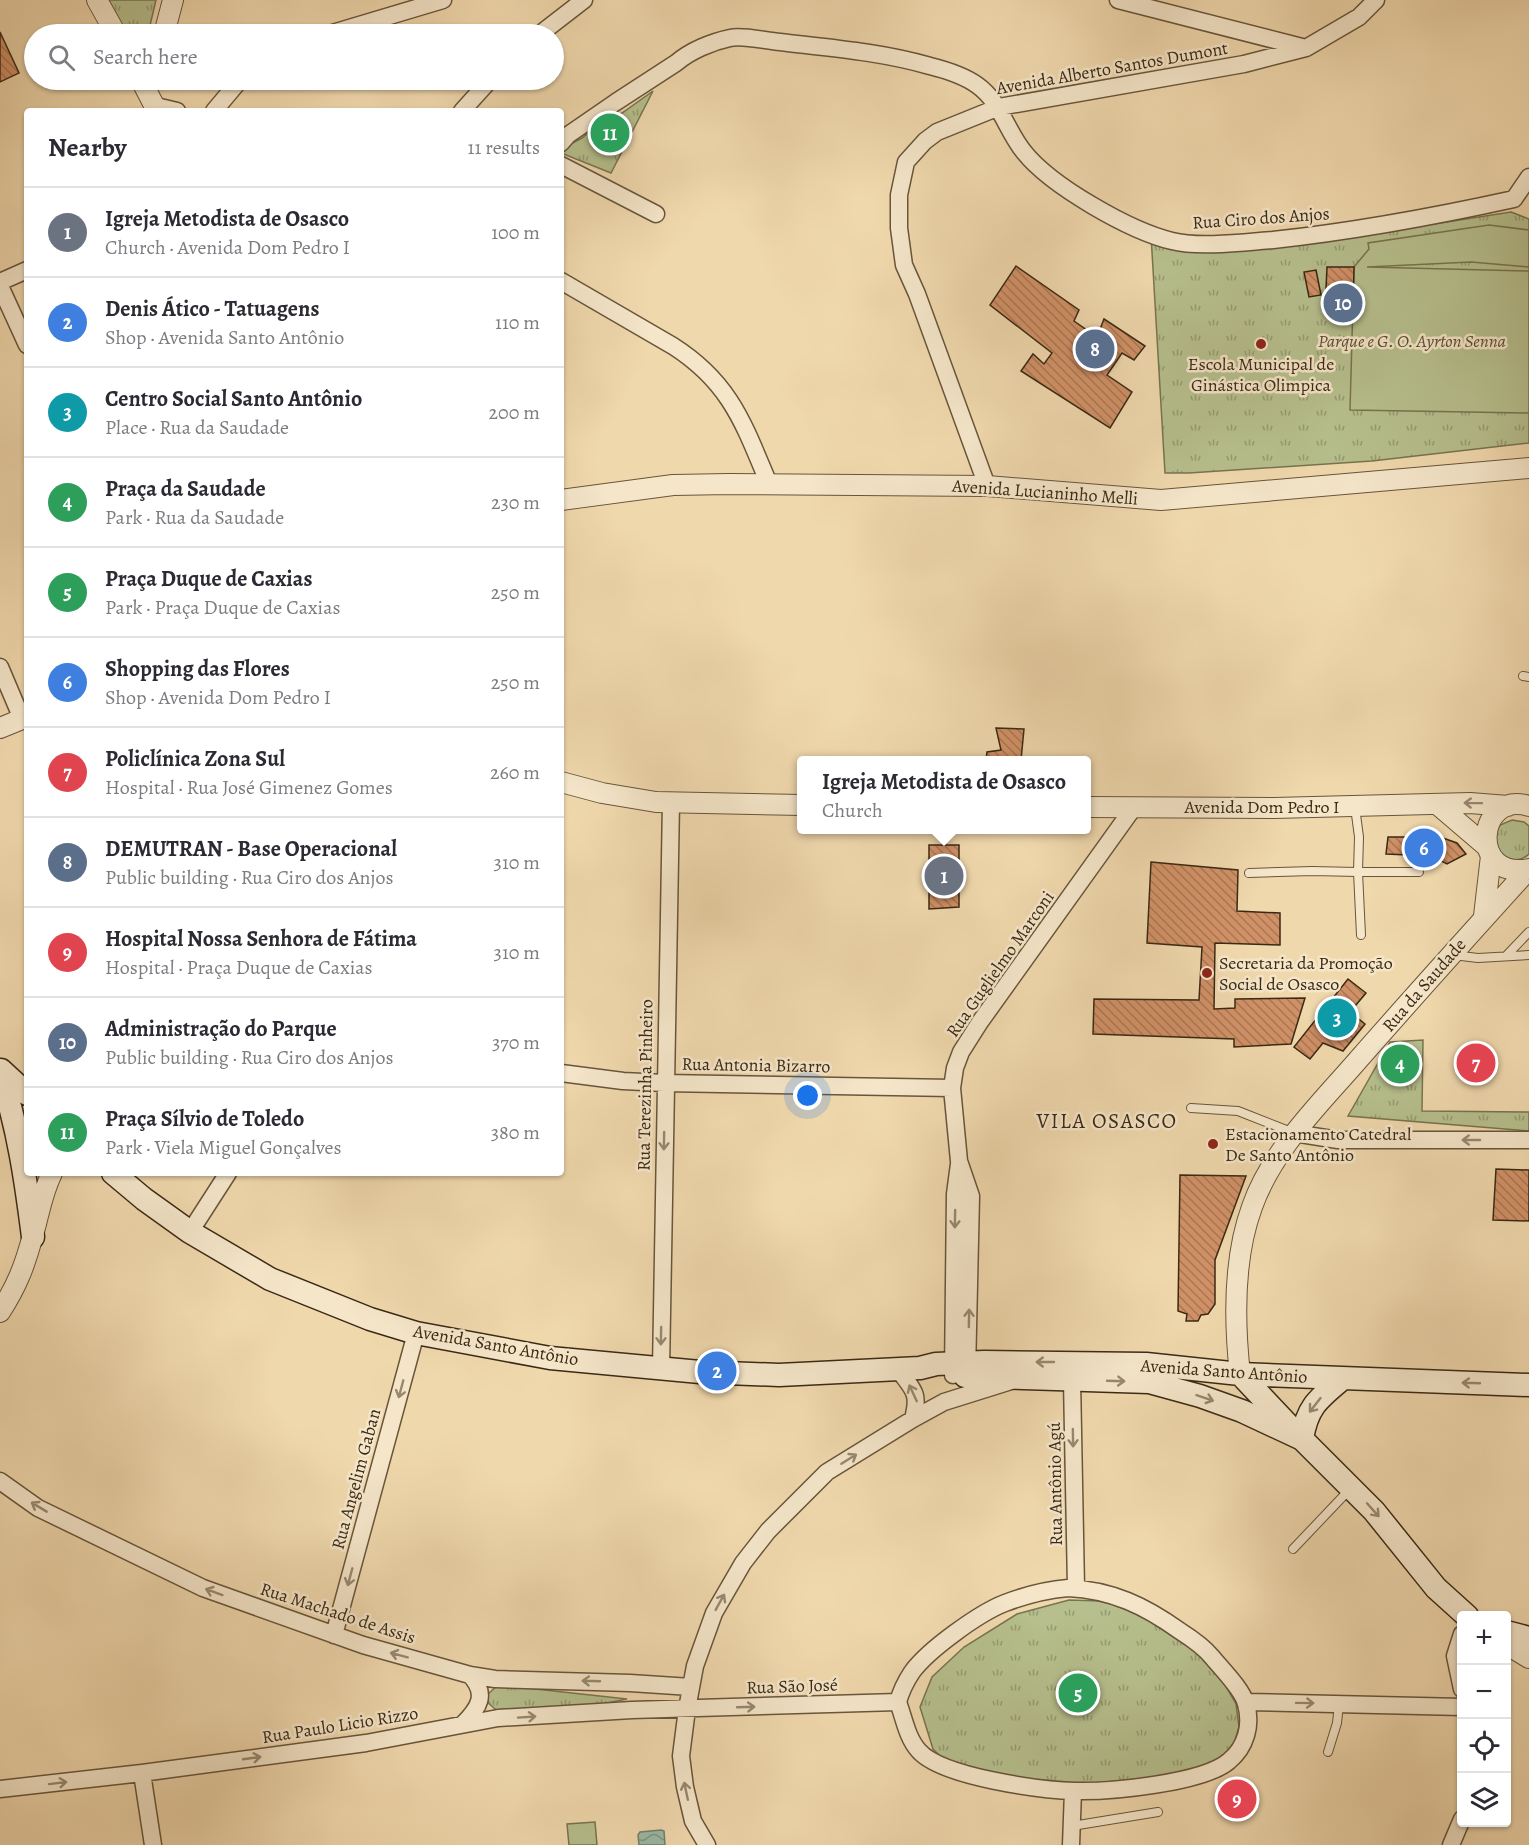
<!DOCTYPE html>
<meta charset="utf-8">
<style>
body{margin:0;font-family:Alegreya,serif;background:#f2f2f3;color:#2b2b33}
.controls{position:absolute;right:18px;bottom:18px;display:grid;overflow:hidden;border-radius:6px;box-shadow:0 2px 4px #0004}
.controls button{width:54px;height:54px;display:grid;place-items:center;padding:0;border:0;border-bottom:2px solid #e1e1e2;background:#fff;color:#2b2b33;font:30px sans-serif}
.you{position:absolute;left:808px;top:1096px;width:21px;height:21px;margin:-15px;border:4px solid #fff;border-radius:50%;background:#1a73e8;box-shadow:0 0 0 9px #1a73e833}
.badge{display:grid;place-items:center;width:39px;height:39px;border-radius:50%;background:#0b8043;color:#fff;font-size:20px;font-weight:700}
.pin{position:absolute;translate:-50% -50%;border:3px solid #fff;box-shadow:0 2px 6px #0006}
.popup{position:absolute;left:797px;top:756px;width:294px;height:78px;box-sizing:border-box;display:grid;place-content:center;border-radius:6px;background:#fff;filter:drop-shadow(0 2px 4px #0005);font-size:20px;white-space:nowrap;color:#7c7c81}
.popup b{font-size:22px;color:#2b2b33}
.popup::after{content:'';position:absolute;left:50%;top:100%;margin-left:-12px;border:12px solid transparent;border-top-color:#fff}
.list{margin:0;padding:0;list-style:none}
h2{display:flex;justify-content:space-between;align-items:center;height:78px;margin:0;padding:0 24px;font-size:26px}
h2 small{font-size:20px;font-weight:400;color:#7c7c81}
.list li{display:grid;grid-template-columns:39px 1fr auto;gap:18px;align-items:center;box-sizing:border-box;height:90px;padding:0 24px;border-top:2px solid #e1e1e2}
.list b{display:block;font-size:22px;white-space:nowrap}
.list p{margin:0;font-size:20px;white-space:nowrap;color:#7c7c81}
.list em{font-size:20px;font-style:normal;color:#7c7c81}
.icon{flex:none;width:33px;height:33px;fill:none;stroke:currentColor;stroke-width:2;stroke-linecap:round;stroke-linejoin:round}
.map{position:relative;flex:none;width:1529px;height:1845px;overflow:hidden}
.search{position:absolute;background:#fff;box-shadow:0 2px 4px #0004;left:24px;top:24px;width:540px;height:66px;display:flex;align-items:center;gap:15px;box-sizing:border-box;padding:0 21px;border-radius:33px;color:#7c7c81;font-size:22px}
.panel{position:absolute;background:#fff;box-shadow:0 2px 4px #0004;left:24px;top:108px;width:540px;height:1068px;border-radius:6px}
.map>svg:first-child{display:block}
.grass{fill:url(#grass-tufts);stroke:#787450;stroke-width:1.5}
.pitch{fill:#b6bf8d;stroke:#787450;stroke-width:1.5}
.water{fill:url(#water-waves);stroke:#74806c;stroke-width:1.5}
.building{fill:url(#building-back-hatch);stroke:#3a2914;stroke-width:1.5}
.lines{fill:none;stroke-linecap:round;stroke-linejoin:round}
.service-casing{stroke:#68553a;stroke-width:10}
.minor-casing{stroke:#68553a;stroke-width:19}
.tertiary-casing{stroke:#68553a;stroke-width:22}
.secondary-casing{stroke:#3a2914;stroke-width:25}
.service{stroke:#f5e6ca;stroke-width:8}
.minor{stroke:#f5e6ca;stroke-width:16}
.tertiary{stroke:#f5e6ca;stroke-width:20}
.secondary{stroke:#f5e6ca;stroke-width:22}
.oneway{stroke:#98886f}
.poi-dot{fill:#8f2418;stroke:#f5e6ca;stroke-width:2}
.labels{text-anchor:middle;stroke-width:5;stroke-linejoin:round;paint-order:stroke}
.street-label{font-size:18px;fill:#3a2914;stroke:#f5e6ca}
.park-label{font-size:18px;font-style:italic;fill:#594e32;stroke:#f5e6ca}
.poi-label{font-size:18px;fill:#3a2914;stroke:#f5e6ca;text-anchor:start}
.quarter-label{font-size:21px;letter-spacing:1.5px;fill:#3a2914;stroke:#f5e6ca}
</style>
<div class="map">
<svg width="1529" height="1845" viewBox="0 0 1529 1845">
<defs>
<pattern id="grass-tufts" width="24" height="20" patternUnits="userSpaceOnUse" patternTransform="scale(1.5)"><rect width="24" height="20" fill="#b6bf8d"/><path d="M3 7l-1-3M5 7V3M7 7l1-3M15 17l-1-3M17 17v-4M19 17l1-3" fill="none" stroke="#959b72"/></pattern>
<pattern id="water-waves" width="16" height="10" patternUnits="userSpaceOnUse" patternTransform="scale(1.5)"><rect width="16" height="10" fill="#9bbaa7"/><path d="M0 5q4-4 8 0t8 0" fill="none" stroke="#7f9787"/></pattern>
<pattern id="building-back-hatch" width="6" height="6" patternUnits="userSpaceOnUse" patternTransform="scale(1.5)"><rect width="6" height="6" fill="#d19167"/><path d="M-1 5l2 2M0 0l6 6M5-1l2 2" fill="none" stroke="#ab7654"/></pattern>
</defs>
<rect width="100%" height="100%" fill="#f0d8ad"/>
<filter id="stains"><feTurbulence type="fractalNoise" baseFrequency=".00333" numOctaves="4"/><feColorMatrix values="0 0 0 0 .2 0 0 0 0 .09 0 0 0 0 .02 0 0 0 .5 -.17"/></filter>
<radialGradient id="worn" r=".72"><stop offset=".6" stop-color="#630" stop-opacity="0"/><stop offset="1" stop-color="#630" stop-opacity=".3"/></radialGradient>
<path class="grass" d="M 105,0 L 156,0 L 148,34 L 124,34 Z
M 653,91 L 611,173 L 561,153 L 561,149 L 582,138 L 594,128 L 622,113 Z
M 1511,212 L 1529,219 L 1529,443 L 1372,461 L 1189,473 L 1165,473 L 1151,235 L 1178,246 L 1427,225 Z
M 1512,820 L 1524,822 L 1529,826 L 1529,854 C 1519,863 1512,860 1501,856 L 1494,837 L 1500,825 Z
M 1423,1040 L 1422,1111 L 1529,1112 L 1529,1131 L 1348,1116 L 1390,1042 Z
M 1069,1600 L 1102,1601 L 1139,1614 L 1197,1653 L 1223,1681 L 1236,1704 L 1239,1727 L 1232,1750 L 1207,1768 L 1170,1776 L 1106,1782 L 1045,1785 L 949,1765 L 933,1749 L 920,1707 L 932,1677 L 964,1647 L 1017,1614 Z
M 498,1685 L 627,1699 L 577,1709 L 500,1713 L 488,1703 L 488,1694 Z"/>
<path class="pitch" d="M 1489,225 L 1529,230 L 1529,267 L 1471,262 L 1367,267 L 1529,271 L 1529,413 L 1350,410 L 1354,267 L 1369,249 L 1368,243 Z
M 595,1822 L 597,1845 L 569,1845 L 567,1824 Z"/>
<path class="water" d="M 661,1830 L 664,1831 L 665,1845 L 639,1845 L 638,1835 L 640,1832 Z"/>
<path class="building" d="M 0,32 L 19,73 L 0,82 Z
M 1016,266 L 1079,310 L 1074,321 L 1097,337 L 1104,319 L 1145,346 L 1134,360 L 1122,353 L 1107,375 L 1132,392 L 1110,428 L 1021,371 L 1033,354 L 1044,364 L 1052,353 L 990,305 Z
M 1327,267 L 1354,267 L 1353,316 L 1333,316 L 1334,290 L 1326,289 Z
M 1316,270 L 1321,295 L 1309,297 L 1304,272 Z
M 996,728 L 1024,729 L 1021,760 L 986,760 L 987,752 L 1001,750 Z
M 1388,837 L 1440,837 L 1457,843 L 1466,854 L 1447,864 L 1432,856 L 1386,854 Z
M 929,845 L 959,845 L 959,907 L 929,909 Z
M 1151,862 L 1238,870 L 1237,911 L 1280,913 L 1280,945 L 1215,943 L 1214,1009 L 1235,1008 L 1235,999 L 1305,998 L 1291,1044 L 1234,1047 L 1234,1039 L 1093,1034 L 1094,999 L 1199,1000 L 1202,947 L 1147,943 Z
M 1348,979 L 1366,993 L 1350,1012 L 1365,1024 L 1343,1051 L 1323,1043 L 1310,1059 L 1294,1047 Z
M 1496,1169 L 1529,1170 L 1529,1221 L 1493,1220 Z
M 1180,1175 L 1246,1176 L 1215,1260 L 1215,1304 L 1208,1314 L 1201,1315 L 1198,1321 L 1186,1321 L 1187,1314 L 1178,1311 Z"/>
<g class="lines">
<defs>
<path id="service" d="M 1523,676 L 1529,677
M 1249,873 L 1312,871 L 1358,872 L 1359,837 L 1355,807
M 1361,935 L 1358,872 L 1419,872
M 1453,955 L 1478,958 L 1529,955
M 1506,956 L 1529,932
M 1191,1108 L 1238,1111 L 1294,1133
M 1293,1549 L 1351,1488
M 1328,1752 L 1337,1723 L 1339,1704
M 1072,1826 L 1158,1812"/>
<path id="minor" d="M 1118,0 L 1302,47
M 329,34 L 443,0
M 540,34 L 584,0
M 156,106 L 177,111
M 214,111 L 240,80
M 462,111 L 490,80
M 561,143 L 568,135 L 616,102 L 676,63 C 690,51 711,42 730,38 C 743,35 766,41 780,42 C 831,48 881,52 930,66 C 946,70 963,75 977,85 C 1001,102 1006,130 1024,152 C 1051,186 1130,231 1172,241 C 1199,248 1246,242 1273,240 C 1357,231 1432,217 1514,199 L 1529,177
M 561,165 L 656,214
M 561,281 L 673,346 C 731,383 744,425 769,484
M 0,282 L 27,270
M 0,286 L 27,345
M 987,486 L 917,294 L 904,265 L 899,228 L 899,195 L 906,162 L 925,141 L 937,132 L 999,107 L 1244,64 L 1306,48 L 1359,17 L 1376,0
M 0,667 L 22,719
M 561,1073 L 623,1081 L 664,1083 L 952,1088
M 1294,1133 L 1338,1140 L 1529,1140
M 190,1232 L 228,1173
M 661,1369 L 671,802
M 898,1369 C 913,1390 920,1392 913,1419
M 967,1372 L 971,1196 L 959,1161 L 952,1088 L 955,1068 L 961,1052 L 980,1022 L 1134,807
M 953,1375 L 955,1194 L 959,1164
M 1072,1380 L 1076,1588
M 0,1481 L 38,1508 L 203,1588 L 363,1645 L 470,1675 L 495,1679 L 630,1683 L 691,1687
M 1068,1588 C 1112,1590 1145,1606 1180,1631 C 1191,1638 1203,1646 1212,1657 C 1221,1668 1243,1690 1246,1704 C 1252,1725 1246,1747 1229,1761 C 1204,1783 1110,1792 1075,1791 C 1040,1790 942,1777 919,1751 C 907,1738 904,1718 898,1702 C 901,1691 906,1681 912,1672 C 928,1650 979,1613 1005,1603 C 1026,1595 1045,1590 1068,1588 Z
M 1462,1634 L 1455,1656 L 1462,1689
M 334,1635 L 416,1333
M 1246,1702 L 1462,1707
M 463,1724 C 479,1708 488,1694 470,1675
M 142,1773 L 153,1845
M 0,1789 L 142,1773 L 366,1743 L 498,1718 L 632,1710 L 898,1702
M 707,1845 L 693,1821 L 685,1787 L 681,1756 L 687,1709 L 695,1666 L 714,1613 L 743,1563 L 768,1531 L 827,1472 L 913,1419 L 944,1402 L 1011,1381
M 1071,1845 L 1073,1791
M 1451,1845 L 1462,1819"/>
<path id="tertiary" d="M 97,0 L 116,34
M 164,34 L 173,0
M 141,80 L 157,111
M 561,500 L 673,485 L 729,484 L 987,486 L 1161,500 L 1529,468
M 0,728 L 27,717
M 561,782 L 602,793 L 656,802 L 802,805
M 1438,805 L 1486,846
M 1529,806 C 1476,790 1469,881 1529,869
M 1086,807 L 1274,808 L 1470,803 L 1508,806
M 1484,916 L 1491,856
M 0,1312 C 17,1286 25,1265 33,1235 C 39,1214 42,1193 52,1173
M 1240,1374 C 1234,1320 1233,1259 1252,1207 C 1272,1150 1319,1105 1358,1060 C 1414,996 1471,933 1528,870
M 1506,1644 L 1529,1658"/>
<path id="secondary" d="M 1,1070 L 27,1094
M 0,1073 C 18,1126 26,1181 33,1237
M 113,1173 L 144,1199 L 190,1232 L 270,1279 L 370,1319 L 416,1333 L 550,1358 L 700,1372 L 779,1375 L 920,1368 L 936,1364 L 984,1362 L 1146,1364 L 1240,1374 L 1529,1385
M 1240,1374 L 1292,1429
M 965,1376 L 1149,1382 L 1200,1396 L 1242,1411 L 1302,1439 L 1374,1511 L 1436,1588 L 1467,1616
M 1302,1439 C 1307,1407 1318,1399 1342,1379
M 1506,1632 L 1529,1638"/>
</defs>
<use href="#service" class="service-casing"/>
<use href="#minor" class="minor-casing"/>
<use href="#tertiary" class="tertiary-casing"/>
<use href="#secondary" class="secondary-casing"/>
<use href="#service" class="service"/>
<use href="#minor" class="minor"/>
<use href="#tertiary" class="tertiary"/>
<use href="#secondary" class="secondary"/>
</g>
<defs><path id="oneway-shaft" d="M-6 0H5M1.5-3L5.5 0L1.5 3" fill="none" stroke-width="1.6" stroke-linecap="round" stroke-linejoin="round" transform="scale(1.5)"/></defs>
<g class="oneway">
<use href="#oneway-shaft" transform="translate(1473 803) rotate(-179)"/>
<use href="#oneway-shaft" transform="translate(1471 1140) rotate(-180)"/>
<use href="#oneway-shaft" transform="translate(664 1141) rotate(91)"/>
<use href="#oneway-shaft" transform="translate(955 1219) rotate(91)"/>
<use href="#oneway-shaft" transform="translate(969 1318) rotate(-89)"/>
<use href="#oneway-shaft" transform="translate(661 1336) rotate(91)"/>
<use href="#oneway-shaft" transform="translate(1045 1362) rotate(180)"/>
<use href="#oneway-shaft" transform="translate(1116 1381) rotate(2)"/>
<use href="#oneway-shaft" transform="translate(1471 1383) rotate(-178)"/>
<use href="#oneway-shaft" transform="translate(401 1389) rotate(105)"/>
<use href="#oneway-shaft" transform="translate(913 1393) rotate(-115)"/>
<use href="#oneway-shaft" transform="translate(1205 1398) rotate(19)"/>
<use href="#oneway-shaft" transform="translate(1315 1405) rotate(128)"/>
<use href="#oneway-shaft" transform="translate(1073 1438) rotate(89)"/>
<use href="#oneway-shaft" transform="translate(849 1459) rotate(-32)"/>
<use href="#oneway-shaft" transform="translate(39 1507) rotate(-149)"/>
<use href="#oneway-shaft" transform="translate(1373 1510) rotate(48)"/>
<use href="#oneway-shaft" transform="translate(350 1577) rotate(105)"/>
<use href="#oneway-shaft" transform="translate(214 1592) rotate(-160)"/>
<use href="#oneway-shaft" transform="translate(720 1602) rotate(-61)"/>
<use href="#oneway-shaft" transform="translate(399 1655) rotate(-165)"/>
<use href="#oneway-shaft" transform="translate(591 1681) rotate(-178)"/>
<use href="#oneway-shaft" transform="translate(1305 1703) rotate(1)"/>
<use href="#oneway-shaft" transform="translate(746 1707) rotate(-2)"/>
<use href="#oneway-shaft" transform="translate(527 1717) rotate(-4)"/>
<use href="#oneway-shaft" transform="translate(252 1758) rotate(-8)"/>
<use href="#oneway-shaft" transform="translate(58 1783) rotate(-7)"/>
<use href="#oneway-shaft" transform="translate(686 1791) rotate(-102)"/>
</g>
<g class="poi-dot">
<circle cx="1261" cy="344" r="6"/>
<circle cx="1207" cy="973" r="6"/>
<circle cx="1213" cy="1144" r="6"/>
</g>
<g class="labels">
<g class="street-label">
<text transform="translate(1112 68) rotate(-10)" y="6">Avenida Alberto Santos Dumont</text>
<text transform="translate(1261 218) rotate(-4)" y="6">Rua Ciro dos Anjos</text>
<text transform="translate(1045 492) rotate(4)" y="6">Avenida Lucianinho Melli</text>
<text x="1262" y="813">Avenida Dom Pedro I</text>
<text transform="translate(1000 964) rotate(-55)" y="6">Rua Guglielmo Marconi</text>
<text transform="translate(1424 985) rotate(-49)" y="6">Rua da Saudade</text>
<text transform="translate(756 1065) rotate(1)" y="6">Rua Antonia Bizarro</text>
<text transform="translate(645 1085) rotate(-89)" y="6">Rua Terezinha Pinheiro</text>
<text transform="translate(496 1345) rotate(10)" y="6">Avenida Santo Antônio</text>
<text transform="translate(1224 1371) rotate(4)" y="6">Avenida Santo Antônio</text>
<text transform="translate(356 1479) rotate(-75)" y="6">Rua Angelim Gaban</text>
<text transform="translate(1055 1484) rotate(-91)" y="6">Rua Antônio Agú</text>
<text transform="translate(338 1613) rotate(18)" y="6">Rua Machado de Assis</text>
<text transform="translate(792 1686) rotate(-2)" y="6">Rua São José</text>
<text transform="translate(340 1725) rotate(-9)" y="6">Rua Paulo Licio Rizzo</text>
</g>
<g class="park-label">
<text x="1412" y="347">Parque e G. O. Ayrton Senna</text>
</g>
<g class="poi-label">
<text x="1261" y="370" text-anchor="middle">Escola Municipal de<tspan x="1261" dy="21">Ginástica Olimpica</tspan></text>
<text x="1219" y="969">Secretaria da Promoção<tspan x="1219" dy="21">Social de Osasco</tspan></text>
<text x="1225" y="1140">Estacionamento Catedral<tspan x="1225" dy="21">De Santo Antônio</tspan></text>
</g>
<g class="quarter-label">
<text x="1107" y="1128">VILA OSASCO</text>
</g>
</g>
<rect width="100%" height="100%" filter="url(#stains)"/>
<rect width="100%" height="100%" fill="url(#worn)"/>
</svg>
<div class="controls">
<button>+</button>
<button>−</button>
<button><svg class="icon" aria-label="locate" viewBox="0 0 24 24"><circle cx="12" cy="12" r="6"/><path d="M12 2v4M12 18v4M2 12h4M18 12h4"/></svg></button>
<button><svg class="icon" aria-label="layers" viewBox="0 0 24 24"><path d="M12 4l9 5-9 5-9-5zM3 14l9 5 9-5"/></svg></button>
</div>
<div class="you"></div>
<div class="pin badge" style="left:944px;top:876px;background:#6b7280">1</div>
<div class="popup"><b>Igreja Metodista de Osasco</b>Church</div>
<div class="pin badge" style="left:717px;top:1371px;background:#3f7fe0">2</div>
<div class="pin badge" style="left:1337px;top:1018px;background:#0f9aa8">3</div>
<div class="pin badge" style="left:1400px;top:1064px;background:#2e9e5b">4</div>
<div class="pin badge" style="left:1078px;top:1693px;background:#2e9e5b">5</div>
<div class="pin badge" style="left:1424px;top:848px;background:#3f7fe0">6</div>
<div class="pin badge" style="left:1476px;top:1063px;background:#e0444e">7</div>
<div class="pin badge" style="left:1095px;top:349px;background:#5c6f8a">8</div>
<div class="pin badge" style="left:1237px;top:1799px;background:#e0444e">9</div>
<div class="pin badge" style="left:1343px;top:303px;background:#5c6f8a">10</div>
<div class="pin badge" style="left:610px;top:133px;background:#2e9e5b">11</div>
<div class="search"><svg class="icon" aria-label="search" viewBox="0 0 24 24"><circle cx="10" cy="10" r="6"/><path d="M15 15l6 6"/></svg>Search here</div>
<section class="panel">
<h2>Nearby<small>11 results</small></h2>
<ul class="list">
<li><span class="badge" style="background:#6b7280">1</span><div><b>Igreja Metodista de Osasco</b><p>Church · Avenida Dom Pedro I</p></div><em>100 m</em></li>
<li><span class="badge" style="background:#3f7fe0">2</span><div><b>Denis Ático - Tatuagens</b><p>Shop · Avenida Santo Antônio</p></div><em>110 m</em></li>
<li><span class="badge" style="background:#0f9aa8">3</span><div><b>Centro Social Santo Antônio</b><p>Place · Rua da Saudade</p></div><em>200 m</em></li>
<li><span class="badge" style="background:#2e9e5b">4</span><div><b>Praça da Saudade</b><p>Park · Rua da Saudade</p></div><em>230 m</em></li>
<li><span class="badge" style="background:#2e9e5b">5</span><div><b>Praça Duque de Caxias</b><p>Park · Praça Duque de Caxias</p></div><em>250 m</em></li>
<li><span class="badge" style="background:#3f7fe0">6</span><div><b>Shopping das Flores</b><p>Shop · Avenida Dom Pedro I</p></div><em>250 m</em></li>
<li><span class="badge" style="background:#e0444e">7</span><div><b>Policlínica Zona Sul</b><p>Hospital · Rua José Gimenez Gomes</p></div><em>260 m</em></li>
<li><span class="badge" style="background:#5c6f8a">8</span><div><b>DEMUTRAN - Base Operacional</b><p>Public building · Rua Ciro dos Anjos</p></div><em>310 m</em></li>
<li><span class="badge" style="background:#e0444e">9</span><div><b>Hospital Nossa Senhora de Fátima</b><p>Hospital · Praça Duque de Caxias</p></div><em>310 m</em></li>
<li><span class="badge" style="background:#5c6f8a">10</span><div><b>Administração do Parque</b><p>Public building · Rua Ciro dos Anjos</p></div><em>370 m</em></li>
<li><span class="badge" style="background:#2e9e5b">11</span><div><b>Praça Sílvio de Toledo</b><p>Park · Viela Miguel Gonçalves</p></div><em>380 m</em></li>
</ul>
</section>
</div>
